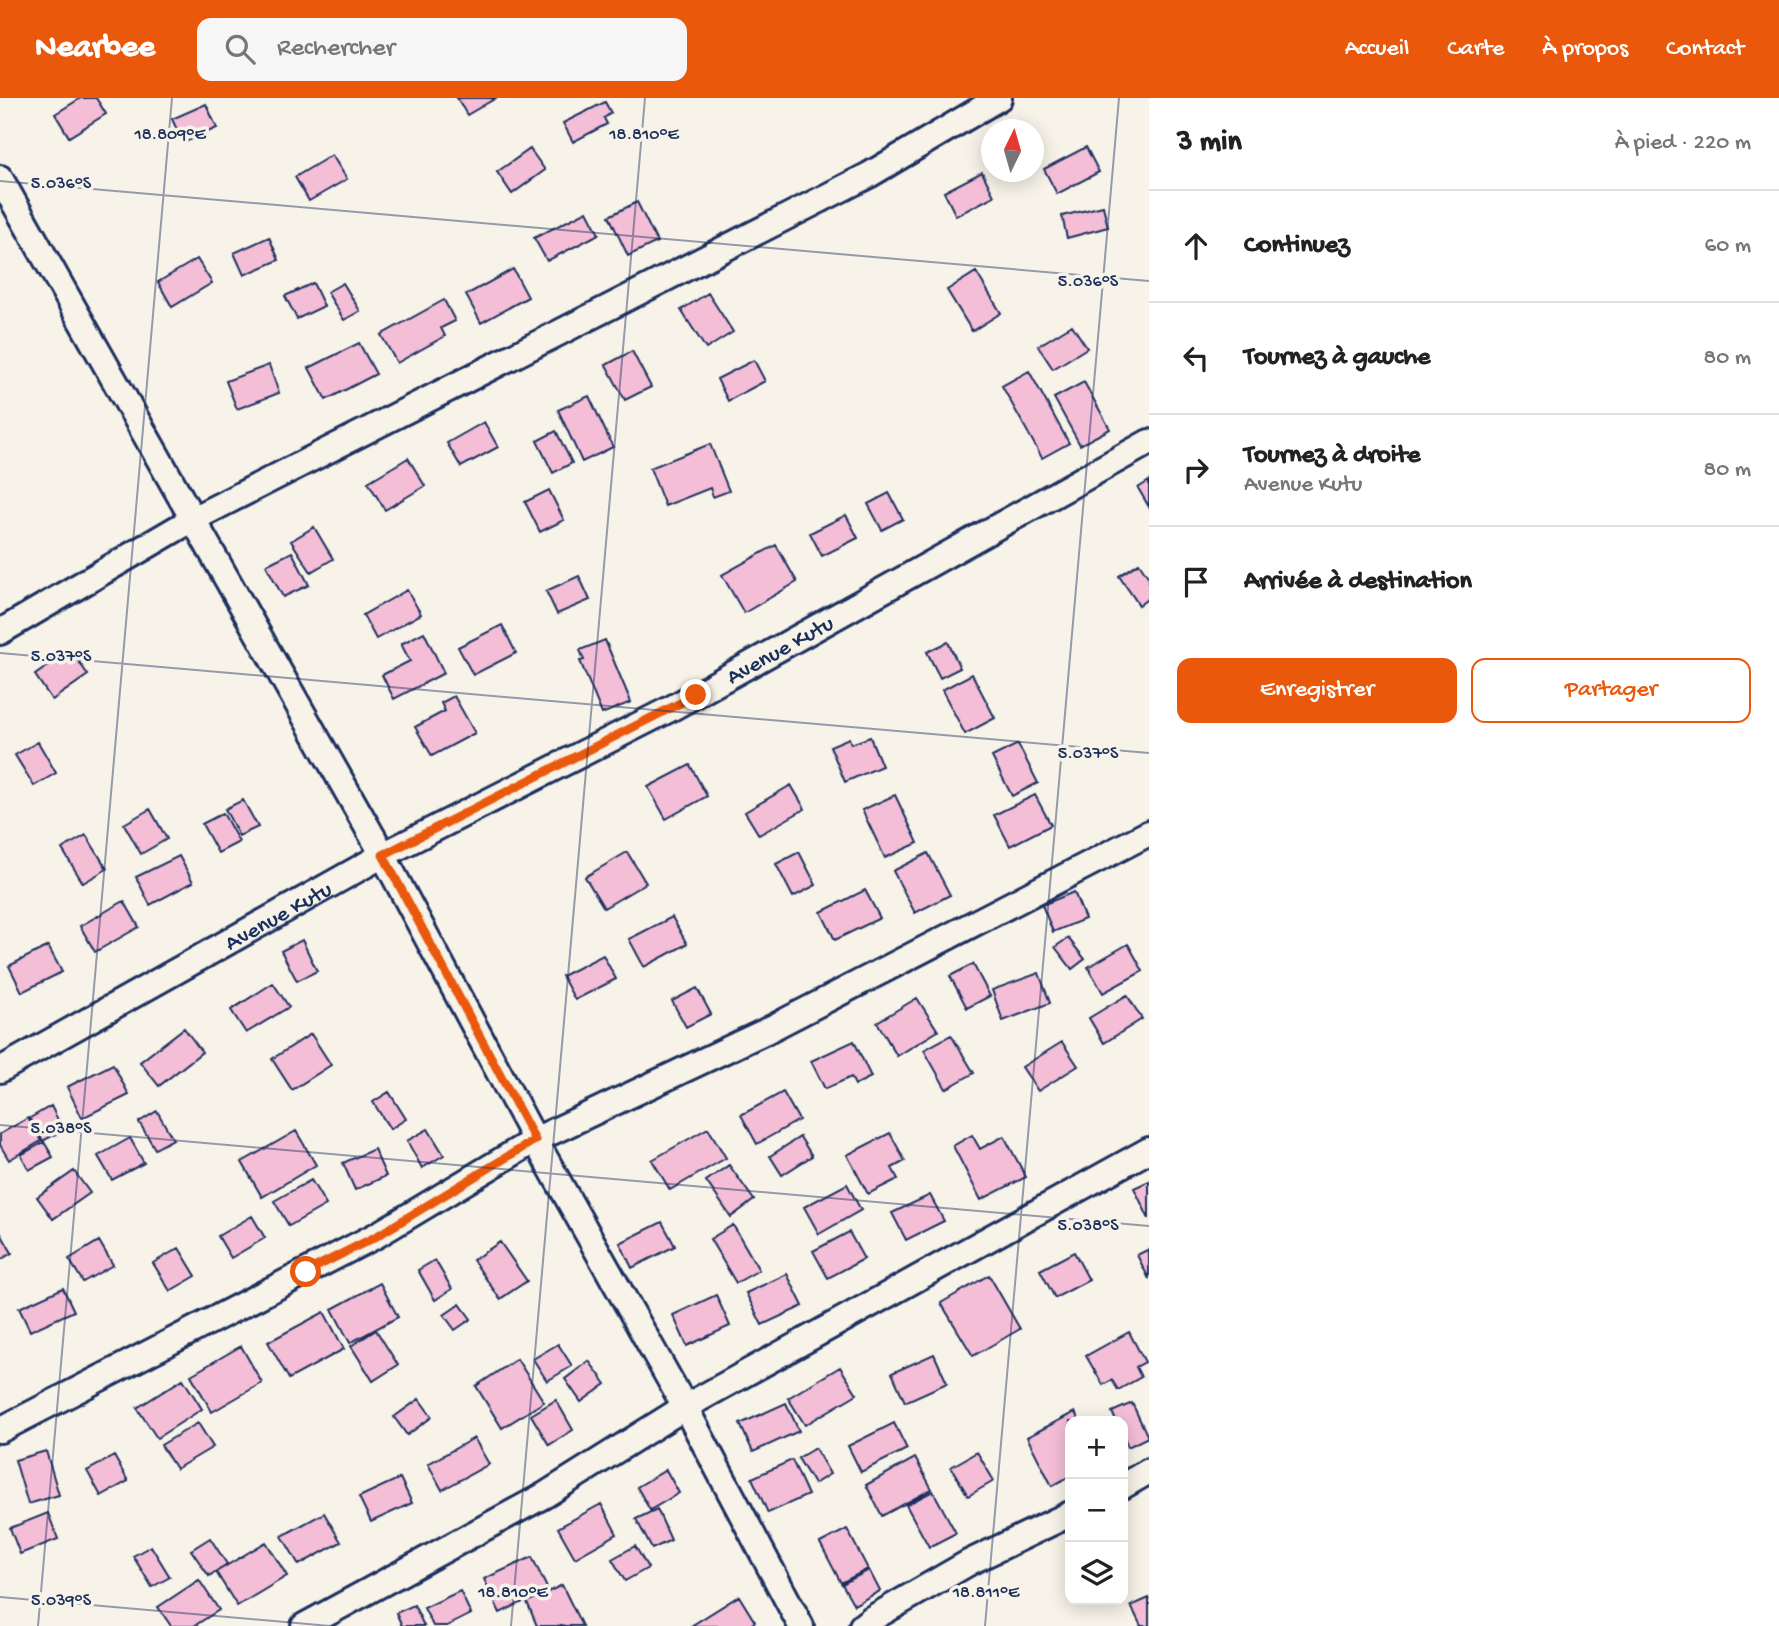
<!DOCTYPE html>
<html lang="fr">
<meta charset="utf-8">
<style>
body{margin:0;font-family:"Gochi Hand",sans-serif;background:#f6f6f6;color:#222}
.controls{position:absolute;right:21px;bottom:21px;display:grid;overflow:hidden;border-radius:14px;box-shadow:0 4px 18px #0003}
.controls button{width:63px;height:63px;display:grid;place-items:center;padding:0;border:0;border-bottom:2px solid #e0e0e0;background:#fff;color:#222;font:35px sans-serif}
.compass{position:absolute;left:981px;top:21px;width:63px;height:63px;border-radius:50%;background:#fff;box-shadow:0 4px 18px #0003;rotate:5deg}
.stop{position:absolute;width:21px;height:21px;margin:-16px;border:5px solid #ea580c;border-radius:50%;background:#fff}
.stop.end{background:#ea580c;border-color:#fff;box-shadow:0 2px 7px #0008}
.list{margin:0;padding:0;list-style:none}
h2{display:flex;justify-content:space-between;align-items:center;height:91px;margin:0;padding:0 28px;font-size:30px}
h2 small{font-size:23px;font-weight:400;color:#767676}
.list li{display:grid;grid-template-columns:46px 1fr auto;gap:21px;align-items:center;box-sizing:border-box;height:112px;padding:0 28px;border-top:2px solid #e0e0e0}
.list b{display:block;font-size:26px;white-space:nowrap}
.list p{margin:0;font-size:23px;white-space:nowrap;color:#767676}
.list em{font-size:23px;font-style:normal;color:#767676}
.actions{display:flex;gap:14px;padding:21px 28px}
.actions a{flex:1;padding:16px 0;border:2px solid #ea580c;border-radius:14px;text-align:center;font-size:24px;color:#ea580c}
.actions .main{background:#ea580c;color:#fff}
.icon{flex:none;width:38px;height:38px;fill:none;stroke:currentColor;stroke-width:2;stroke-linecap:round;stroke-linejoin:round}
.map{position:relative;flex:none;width:1149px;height:1528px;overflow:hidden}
header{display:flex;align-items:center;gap:42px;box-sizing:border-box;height:98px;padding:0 35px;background:#ea580c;color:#fff}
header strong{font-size:33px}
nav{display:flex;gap:38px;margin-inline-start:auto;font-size:24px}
.search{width:490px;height:63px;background:#f6f6f6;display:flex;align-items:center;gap:18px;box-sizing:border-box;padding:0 24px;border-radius:14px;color:#767676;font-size:26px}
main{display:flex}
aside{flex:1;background:#fff}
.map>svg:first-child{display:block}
.building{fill:#f4bed7;stroke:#1b2f5e;stroke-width:2}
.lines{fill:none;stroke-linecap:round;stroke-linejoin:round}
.street-casing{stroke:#1b2f5e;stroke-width:30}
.street{stroke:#f7f3e8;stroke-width:24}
.route{stroke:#ea580c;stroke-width:9}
.ticks{fill:none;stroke:#1b2f5e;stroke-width:2;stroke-opacity:0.45}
.labels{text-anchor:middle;stroke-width:7;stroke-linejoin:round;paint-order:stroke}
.street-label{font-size:23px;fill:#1b2f5e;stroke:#f7f3e8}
.ticks-label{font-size:18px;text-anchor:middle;fill:#1b2f5e;stroke:#f7f3e8;stroke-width:7;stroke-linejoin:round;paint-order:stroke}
</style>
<header>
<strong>Nearbee</strong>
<div class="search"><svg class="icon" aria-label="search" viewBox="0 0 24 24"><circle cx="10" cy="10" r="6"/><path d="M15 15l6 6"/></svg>Rechercher</div>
<nav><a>Accueil</a><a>Carte</a><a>À propos</a><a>Contact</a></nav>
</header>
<main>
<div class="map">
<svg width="1149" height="1528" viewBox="0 0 1149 1528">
<rect width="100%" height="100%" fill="#f7f3e8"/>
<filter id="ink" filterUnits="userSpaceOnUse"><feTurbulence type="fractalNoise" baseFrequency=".0143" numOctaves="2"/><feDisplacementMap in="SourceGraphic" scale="14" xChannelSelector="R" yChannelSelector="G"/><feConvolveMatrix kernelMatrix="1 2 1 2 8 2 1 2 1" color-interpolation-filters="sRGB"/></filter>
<g filter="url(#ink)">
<path class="building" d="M 81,0 L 96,0 L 106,16 L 69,39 L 55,16 Z
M 457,0 L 496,0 L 467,17 Z
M 605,4 L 611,15 L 604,20 L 607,26 L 573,44 L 563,25 Z
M 206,6 L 217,30 L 183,45 L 172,21 Z
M 1086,49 L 1099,74 L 1057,96 L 1044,71 Z
M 530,51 L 545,72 L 512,96 L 497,74 Z
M 332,57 L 347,81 L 309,103 L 295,79 Z
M 982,74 L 994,98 L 956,118 L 944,94 Z
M 637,104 L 657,144 L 628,158 L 609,118 Z
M 1103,108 L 1108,129 L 1067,140 L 1062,118 Z
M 587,113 L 599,136 L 547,163 L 534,140 Z
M 269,139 L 279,162 L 244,177 L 234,155 Z
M 197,161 L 212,185 L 172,209 L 158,184 Z
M 513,171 L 528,199 L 481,225 L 466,197 Z
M 976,174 L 1001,215 L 972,233 L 947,192 Z
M 313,185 L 324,208 L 297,221 L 285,198 Z
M 343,185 L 360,213 L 344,222 L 327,194 Z
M 708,195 L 733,234 L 706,251 L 681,212 Z
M 444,202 L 455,223 L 441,230 L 445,238 L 397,265 L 381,237 Z
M 1072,227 L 1087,250 L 1053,271 L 1038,248 Z
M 359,245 L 376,276 L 326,302 L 309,270 Z
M 632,253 L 651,289 L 625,302 L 606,267 Z
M 754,262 L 765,283 L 728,303 L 717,281 Z
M 269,267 L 279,295 L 237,311 L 226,283 Z
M 1029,273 L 1069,345 L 1042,360 L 1002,288 Z
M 1084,284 L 1110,331 L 1080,347 L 1054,300 Z
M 589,298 L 613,349 L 582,364 L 558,312 Z
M 484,324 L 498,349 L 461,369 L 447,345 Z
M 556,333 L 572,365 L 553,375 L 537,343 Z
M 710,346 L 729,393 L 713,399 L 710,390 L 665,408 L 650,370 Z
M 408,360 L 425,388 L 385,412 L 368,384 Z
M 1149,383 L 1149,409 L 1138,390 Z
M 549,392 L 564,422 L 540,434 L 525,404 Z
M 889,395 L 903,421 L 882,432 L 868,406 Z
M 846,417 L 858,440 L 822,458 L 810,435 Z
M 314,429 L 333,461 L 311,474 L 291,443 Z
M 776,447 L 797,484 L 744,515 L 722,477 Z
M 292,454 L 309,487 L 283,499 L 266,467 Z
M 1139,465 L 1149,480 L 1149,500 L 1139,507 L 1119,478 Z
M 579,478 L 590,502 L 557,516 L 546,493 Z
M 407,492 L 421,516 L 376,541 L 363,517 Z
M 502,527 L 516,555 L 473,577 L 458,549 Z
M 424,534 L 444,575 L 394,601 L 382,577 L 410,563 L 401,546 Z
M 605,542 L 631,604 L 602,616 L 580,563 L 584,562 L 580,552 Z
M 948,544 L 960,570 L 940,580 L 927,554 Z
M 71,552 L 88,577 L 52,602 L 35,577 Z
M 972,576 L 995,620 L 965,636 L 942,592 Z
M 454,598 L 475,635 L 432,658 L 415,629 L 445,613 L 441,605 Z
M 870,639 L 882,668 L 845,684 L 830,648 L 849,640 L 851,646 Z
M 38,644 L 56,675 L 34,688 L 15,657 Z
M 1018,646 L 1038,685 L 1012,698 L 992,659 Z
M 690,667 L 707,698 L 666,721 L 648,689 Z
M 791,687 L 805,711 L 759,737 L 745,714 Z
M 895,697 L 918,745 L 885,760 L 862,712 Z
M 1035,697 L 1051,727 L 1010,748 L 994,717 Z
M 243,702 L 258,729 L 239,738 L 225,711 Z
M 150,711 L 167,741 L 141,756 L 124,726 Z
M 223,715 L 239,744 L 218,755 L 202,726 Z
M 86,737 L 107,771 L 83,785 L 62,751 Z
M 627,754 L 646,785 L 604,810 L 585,779 Z
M 799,754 L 816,787 L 793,799 L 776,766 Z
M 928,755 L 950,797 L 915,815 L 893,773 Z
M 179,758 L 193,784 L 150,807 L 136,779 Z
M 865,792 L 880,820 L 835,842 L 821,814 Z
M 1074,794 L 1085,821 L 1053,834 L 1042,807 Z
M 124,803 L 139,829 L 95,854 L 80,828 Z
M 672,819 L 687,846 L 644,869 L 629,841 Z
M 1068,840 L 1085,861 L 1072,871 L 1055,849 Z
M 302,842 L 317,873 L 297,883 L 281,853 Z
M 1128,846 L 1143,873 L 1103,895 L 1088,869 Z
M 48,848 L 62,874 L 22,894 L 9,868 Z
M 603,857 L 616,881 L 575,902 L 562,878 Z
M 973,866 L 990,898 L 967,910 L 950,878 Z
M 1039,875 L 1050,905 L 1003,923 L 992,892 Z
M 273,885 L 289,909 L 246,935 L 231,912 Z
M 697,890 L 711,916 L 686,929 L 672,903 Z
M 1127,897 L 1142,921 L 1104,945 L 1089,920 Z
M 917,900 L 938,933 L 897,958 L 877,924 Z
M 184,930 L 202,954 L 159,988 L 140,964 Z
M 311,936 L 331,967 L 292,992 L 272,961 Z
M 951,937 L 974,975 L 946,991 L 924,952 Z
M 854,943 L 871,979 L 855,987 L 851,979 L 825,991 L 811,963 Z
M 1062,944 L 1078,968 L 1038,993 L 1022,969 Z
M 113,966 L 129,997 L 82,1020 L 67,989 Z
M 389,994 L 406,1021 L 390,1031 L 373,1004 Z
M 783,994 L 799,1022 L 757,1046 L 741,1017 Z
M 51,1008 L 63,1032 L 43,1043 L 30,1020 Z
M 157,1013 L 173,1041 L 155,1051 L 139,1024 Z
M 28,1020 L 41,1043 L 9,1062 L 0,1047 L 0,1036 Z
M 708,1030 L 726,1060 L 670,1092 L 652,1062 Z
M 428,1031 L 444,1057 L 422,1070 L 407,1043 Z
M 296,1033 L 316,1067 L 262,1099 L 242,1064 Z
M 890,1035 L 905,1063 L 892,1070 L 898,1081 L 868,1096 L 847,1057 Z
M 972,1037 L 980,1051 L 1004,1038 L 1026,1079 L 981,1102 L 953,1048 Z
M 800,1039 L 812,1058 L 782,1077 L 770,1058 Z
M 130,1040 L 144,1065 L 112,1082 L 98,1058 Z
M 44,1044 L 53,1059 L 29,1072 L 21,1057 Z
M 374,1051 L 386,1078 L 355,1092 L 343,1065 Z
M 729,1067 L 754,1102 L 731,1119 L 706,1083 Z
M 74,1073 L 90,1095 L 53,1121 L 37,1099 Z
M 311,1082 L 326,1107 L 289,1128 L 274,1103 Z
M 1149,1083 L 1149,1121 L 1134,1090 Z
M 847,1086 L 861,1112 L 819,1136 L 804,1109 Z
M 930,1097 L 944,1123 L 906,1142 L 892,1115 Z
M 252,1118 L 265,1140 L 231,1160 L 218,1138 Z
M 662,1124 L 675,1148 L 632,1170 L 620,1145 Z
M 733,1127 L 759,1172 L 736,1185 L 710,1141 Z
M 0,1134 L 12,1155 L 0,1162 Z
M 849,1134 L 864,1161 L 828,1180 L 813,1153 Z
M 99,1143 L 113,1167 L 83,1184 L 69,1161 Z
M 500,1144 L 527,1183 L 500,1201 L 473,1162 Z
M 179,1150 L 196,1178 L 170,1193 L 153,1165 Z
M 1149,1151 L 1149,1181 L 1137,1157 Z
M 1074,1154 L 1089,1182 L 1055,1200 L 1040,1172 Z
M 435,1162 L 452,1191 L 435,1202 L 418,1172 Z
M 787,1176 L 803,1208 L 762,1227 L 746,1195 Z
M 989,1177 L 1020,1231 L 973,1258 L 941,1205 Z
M 380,1185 L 398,1219 L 350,1245 L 332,1211 Z
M 63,1190 L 74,1213 L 30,1233 L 19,1210 Z
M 716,1197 L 730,1228 L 687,1248 L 673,1217 Z
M 460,1206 L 471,1221 L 455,1232 L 444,1217 Z
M 324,1214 L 344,1251 L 289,1281 L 268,1244 Z
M 376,1232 L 398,1267 L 373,1283 L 351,1248 Z
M 1129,1234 L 1145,1264 L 1136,1269 L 1141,1279 L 1118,1292 L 1112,1282 L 1103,1287 L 1086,1258 Z
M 558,1246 L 572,1268 L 547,1283 L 533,1261 Z
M 241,1248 L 262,1285 L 212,1314 L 191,1277 Z
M 934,1256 L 947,1285 L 905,1304 L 892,1275 Z
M 517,1261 L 544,1304 L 502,1330 L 476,1288 Z
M 589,1263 L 606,1286 L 581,1304 L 565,1281 Z
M 840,1269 L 857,1296 L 805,1327 L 788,1300 Z
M 183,1281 L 202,1311 L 157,1340 L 137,1310 Z
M 419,1301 L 432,1319 L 407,1337 L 394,1319 Z
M 556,1302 L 573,1332 L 549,1347 L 531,1317 Z
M 786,1305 L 799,1333 L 753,1354 L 740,1326 Z
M 1132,1305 L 1148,1339 L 1128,1349 L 1123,1337 L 1123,1323 L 1116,1323 L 1112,1314 Z
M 1075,1314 L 1079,1323 L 1070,1323 L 1070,1378 L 1052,1388 L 1027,1339 Z
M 198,1325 L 213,1349 L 176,1371 L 161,1347 Z
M 894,1325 L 907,1351 L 861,1374 L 848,1348 Z
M 474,1340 L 489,1366 L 442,1392 L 428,1366 Z
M 815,1350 L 830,1376 L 814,1386 L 798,1360 Z
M 46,1353 L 59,1397 L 28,1406 L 15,1362 Z
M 977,1354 L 994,1383 L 968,1398 L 951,1369 Z
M 114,1358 L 128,1383 L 101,1398 L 87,1373 Z
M 915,1360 L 932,1391 L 882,1418 L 866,1387 Z
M 792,1362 L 808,1397 L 768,1415 L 752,1380 Z
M 666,1372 L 679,1395 L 650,1412 L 637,1389 Z
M 400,1380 L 412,1405 L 371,1424 L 359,1399 Z
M 933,1393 L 956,1435 L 929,1449 L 906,1407 Z
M 601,1406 L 617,1436 L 575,1460 L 558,1430 Z
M 657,1411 L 671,1442 L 652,1451 L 636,1421 Z
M 48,1415 L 58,1441 L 20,1456 L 10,1430 Z
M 324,1415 L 341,1444 L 299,1467 L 282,1438 Z
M 847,1431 L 868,1471 L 841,1485 L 820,1445 Z
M 210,1440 L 227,1466 L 209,1478 L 191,1452 Z
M 266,1444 L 287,1478 L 237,1508 L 216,1474 Z
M 151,1448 L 170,1479 L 152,1489 L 133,1458 Z
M 635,1448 L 648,1470 L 625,1483 L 612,1461 Z
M 532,1459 L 548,1492 L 500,1515 L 484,1481 Z
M 869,1472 L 880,1493 L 854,1507 L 842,1486 Z
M 199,1482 L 219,1512 L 194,1528 L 171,1528 L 158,1509 Z
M 562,1487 L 582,1528 L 537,1528 L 527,1504 Z
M 460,1493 L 471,1516 L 447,1528 L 433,1528 L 424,1510 Z
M 739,1498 L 755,1524 L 748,1528 L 691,1528 Z
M 1149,1500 L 1149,1528 L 1141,1528 L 1131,1508 Z
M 414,1507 L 424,1528 L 402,1528 L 396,1515 Z"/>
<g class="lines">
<defs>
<g id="street">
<path d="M 0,80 L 383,757 L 535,1042 L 685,1309 L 801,1528"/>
<path d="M 0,534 L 193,421 L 869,77 L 999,0"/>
<path id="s1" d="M 0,972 L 383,757 L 672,610 L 1149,344"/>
<path d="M 0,1332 L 377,1137 L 535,1042 L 764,934 L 1149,735"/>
<path d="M 1123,1388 L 1149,1373"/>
<path d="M 304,1528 L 545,1397 L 685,1309 L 1149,1052"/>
<path d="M 862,1528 L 871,1521 L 970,1464 L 1070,1416"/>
</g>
</defs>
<use href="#street" class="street-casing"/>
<use href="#street" class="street"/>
</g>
</g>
<g class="lines" filter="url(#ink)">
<path class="route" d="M 306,1174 L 377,1138 L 535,1042 L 383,757 L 696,597"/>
</g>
<path class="ticks" d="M 0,83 L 1149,183M 0,555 L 1149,655M 0,1027 L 1149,1128M 0,1499 L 330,1528M 38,1528 L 172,0M 511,1528 L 645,0M 985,1528 L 1119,0"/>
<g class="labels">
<g class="street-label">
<text dy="8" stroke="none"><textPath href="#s1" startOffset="886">Avenue Kutu</textPath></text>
<text dy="8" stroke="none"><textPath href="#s1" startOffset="318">Avenue Kutu</textPath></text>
</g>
</g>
<g class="ticks-label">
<text x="170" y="41">18.809°E</text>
<text x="644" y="41">18.810°E</text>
<text x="61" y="90">5.036°S</text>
<text x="1088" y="188">5.036°S</text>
<text x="61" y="563">5.037°S</text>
<text x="1088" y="660">5.037°S</text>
<text x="61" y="1035">5.038°S</text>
<text x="1088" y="1132">5.038°S</text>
<text x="513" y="1499">18.810°E</text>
<text x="986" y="1499">18.811°E</text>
<text x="61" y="1507">5.039°S</text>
</g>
</svg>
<div class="controls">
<button>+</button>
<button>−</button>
<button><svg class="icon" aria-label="layers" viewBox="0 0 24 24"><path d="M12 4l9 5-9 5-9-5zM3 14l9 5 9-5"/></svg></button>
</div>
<svg class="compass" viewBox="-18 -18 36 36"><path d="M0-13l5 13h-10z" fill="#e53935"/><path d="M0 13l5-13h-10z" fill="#767676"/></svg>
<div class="stop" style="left:306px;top:1174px"></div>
<div class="stop end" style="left:696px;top:597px"></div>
</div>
<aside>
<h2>3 min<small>À pied · 220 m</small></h2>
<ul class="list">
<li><svg class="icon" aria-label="ahead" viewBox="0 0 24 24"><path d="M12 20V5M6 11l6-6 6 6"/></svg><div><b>Continuez</b></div><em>60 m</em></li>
<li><svg class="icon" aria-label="left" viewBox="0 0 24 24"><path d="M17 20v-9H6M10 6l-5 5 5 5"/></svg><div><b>Tournez à gauche</b></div><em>80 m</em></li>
<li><svg class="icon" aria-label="right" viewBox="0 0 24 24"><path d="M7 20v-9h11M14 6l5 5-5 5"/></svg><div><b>Tournez à droite</b><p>Avenue Kutu</p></div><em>80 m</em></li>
<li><svg class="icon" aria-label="arrive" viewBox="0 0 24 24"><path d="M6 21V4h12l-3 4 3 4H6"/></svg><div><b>Arrivée à destination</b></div></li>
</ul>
<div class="actions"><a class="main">Enregistrer</a><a>Partager</a></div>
</aside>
</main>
